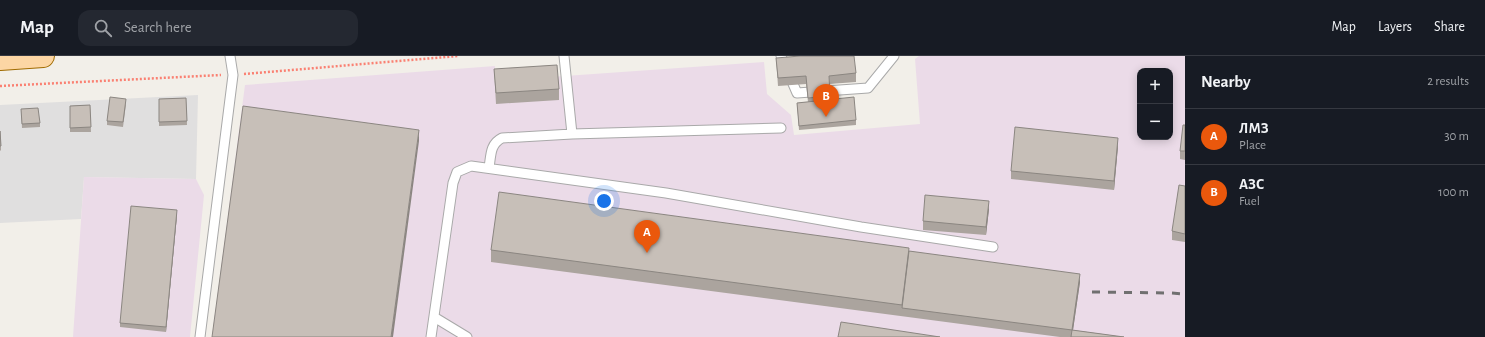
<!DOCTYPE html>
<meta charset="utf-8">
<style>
body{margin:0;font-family:"Alegreya Sans",sans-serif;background:#242831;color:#f1f3f6}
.controls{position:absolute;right:12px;top:12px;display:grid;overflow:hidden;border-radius:8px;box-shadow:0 2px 10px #0003}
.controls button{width:36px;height:36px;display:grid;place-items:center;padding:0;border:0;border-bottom:1px solid #363941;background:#171b24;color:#f1f3f6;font:20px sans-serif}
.you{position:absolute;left:604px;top:145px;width:14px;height:14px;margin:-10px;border:3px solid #fff;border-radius:50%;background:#1a73e8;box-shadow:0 0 0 6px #1a73e833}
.badge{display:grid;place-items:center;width:26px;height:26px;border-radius:50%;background:#ea580c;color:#fff;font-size:13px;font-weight:700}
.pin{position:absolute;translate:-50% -33px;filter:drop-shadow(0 1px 2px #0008)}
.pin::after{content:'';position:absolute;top:21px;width:14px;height:12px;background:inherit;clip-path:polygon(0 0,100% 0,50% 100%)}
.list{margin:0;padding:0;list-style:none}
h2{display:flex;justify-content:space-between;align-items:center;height:52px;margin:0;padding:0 16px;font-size:17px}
h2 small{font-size:13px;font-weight:400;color:#9ea1a6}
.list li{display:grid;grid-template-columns:26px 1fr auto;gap:12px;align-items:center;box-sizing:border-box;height:56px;padding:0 16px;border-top:1px solid #363941}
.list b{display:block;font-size:15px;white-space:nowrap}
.list p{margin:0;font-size:13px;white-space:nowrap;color:#9ea1a6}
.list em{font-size:13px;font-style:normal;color:#9ea1a6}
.icon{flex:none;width:22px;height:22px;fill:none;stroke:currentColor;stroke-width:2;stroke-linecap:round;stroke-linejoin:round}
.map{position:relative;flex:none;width:1185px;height:281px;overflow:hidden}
header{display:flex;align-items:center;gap:24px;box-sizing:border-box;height:56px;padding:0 20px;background:#171b24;border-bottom:1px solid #363941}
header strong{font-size:19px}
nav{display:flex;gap:22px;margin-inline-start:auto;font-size:14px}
.search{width:280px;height:36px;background:#242831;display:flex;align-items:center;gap:10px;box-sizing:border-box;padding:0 14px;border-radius:12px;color:#9ea1a6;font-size:15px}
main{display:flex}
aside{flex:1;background:#171b24}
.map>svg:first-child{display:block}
.residential{fill:#e0dfdf}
.industrial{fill:#ebdbe8;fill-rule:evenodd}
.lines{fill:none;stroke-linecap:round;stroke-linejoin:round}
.service-casing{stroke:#a9a9a9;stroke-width:11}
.primary-casing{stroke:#a06b00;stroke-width:24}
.path{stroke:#fa8072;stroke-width:2.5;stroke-dasharray:2 2;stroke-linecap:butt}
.service{stroke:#fff;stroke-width:9}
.primary{stroke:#fcd6a4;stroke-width:22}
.rail{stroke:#707070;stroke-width:3;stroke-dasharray:8 8;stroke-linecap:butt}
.wall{fill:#aba49e}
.shaded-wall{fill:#8b8681}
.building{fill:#c7bfb8;stroke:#8b8681}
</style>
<header>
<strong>Map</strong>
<div class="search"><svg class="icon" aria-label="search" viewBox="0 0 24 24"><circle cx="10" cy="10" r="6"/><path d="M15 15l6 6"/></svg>Search here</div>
<nav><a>Map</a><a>Layers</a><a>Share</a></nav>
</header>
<main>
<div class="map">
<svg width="1185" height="281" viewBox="0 0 1185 281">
<rect width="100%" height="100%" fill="#f2efe9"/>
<path class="residential" d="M 198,39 L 196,123 L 84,121 L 81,163 L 0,167 L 0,49 Z"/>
<path class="industrial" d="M 919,0 L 1185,0 L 1185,281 L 212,281 L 245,29 L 495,10 L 494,25 L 764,6 L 767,38 L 791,59 L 794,79 L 920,68 L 915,3 ZM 1140,15 L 1170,15 L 1170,81 L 1140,81 Z
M 84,121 L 196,123 L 204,139 L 190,281 L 73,281 Z"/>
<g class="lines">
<defs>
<path id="service" d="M 564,0 L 572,78
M 781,0 L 797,37 L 868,32 L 894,0
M 489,112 C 491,99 490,88 502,82 L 572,78 L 781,72
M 434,261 L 467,281
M 200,281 L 233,19 L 230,0
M 431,281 L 453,127 L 457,116 L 471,110 L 666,137 L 861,171 L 993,191"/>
<path id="primary" d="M 0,3 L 43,0"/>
</defs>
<use href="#service" class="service-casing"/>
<use href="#primary" class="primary-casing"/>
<path class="path" d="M 244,18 L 458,0
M 0,30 L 221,19"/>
<use href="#service" class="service"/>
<use href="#primary" class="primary"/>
<path class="rail" d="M 1092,236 L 1171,237 L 1185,238"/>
</g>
<path class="wall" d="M 776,2 L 856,17 L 856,26 L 829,28 L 830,44 L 856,64 L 856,69 L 799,74 L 797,47 L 808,46 L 806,28 L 778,30 Z
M 494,13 L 559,33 L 559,44 L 496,48 Z
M 186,42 L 187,69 L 159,70 L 159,43 Z
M 126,48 L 123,71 L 107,69 L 107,65 Z
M 90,49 L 91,76 L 70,76 L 70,50 Z
M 21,53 L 40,67 L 40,71 L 22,72 Z
M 1185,69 L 1185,104 L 1180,103 L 1180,95 Z
M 0,75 L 1,90 L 1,94 L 0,95 Z
M 1118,90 L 1114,134 L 1011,123 L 1011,115 Z
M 1185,130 L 1185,186 L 1172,184 L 1172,175 Z
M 989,153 L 986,179 L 923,174 L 923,165 Z
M 177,159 L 166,276 L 120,271 L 120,267 Z
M 491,194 L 909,195 L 1080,226 L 1073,274 L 1124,281 L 1060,281 L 491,206 Z"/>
<path class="shaded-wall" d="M 419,74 L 419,85 L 393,281 L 391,281 Z
M 1118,82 L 1118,90 L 1114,134 L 1114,125 Z
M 989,145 L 989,153 L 986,179 L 986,171 Z
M 177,154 L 177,159 L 166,276 L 166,271 Z
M 1080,218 L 1080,226 L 1072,281 L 1072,274 Z"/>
<path class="building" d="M 800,0 L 854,0 L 856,17 L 829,20 L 830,40 L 808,42 L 806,20 L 778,22 L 776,2 Z
M 557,9 L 559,33 L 496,37 L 494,13 Z
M 110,41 L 126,43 L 123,66 L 107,65 Z
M 854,41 L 856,64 L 799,70 L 797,47 Z
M 186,42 L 187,65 L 159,66 L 159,43 Z
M 90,49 L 91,71 L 70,72 L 70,50 Z
M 243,50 L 419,74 L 391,281 L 212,281 Z
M 38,52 L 40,67 L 22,68 L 21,53 Z
M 1183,69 L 1185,69 L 1185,95 L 1180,95 Z
M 1015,71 L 1118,82 L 1114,125 L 1011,115 Z
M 0,75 L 1,90 L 0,90 Z
M 1179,129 L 1185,130 L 1185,178 L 1172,175 Z
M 499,136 L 909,192 L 902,249 L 491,194 Z
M 925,139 L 989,145 L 986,171 L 923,165 Z
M 131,150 L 177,154 L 166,271 L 120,267 Z
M 909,195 L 1080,218 L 1072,274 L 902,252 Z
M 841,266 L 940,281 L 838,281 Z
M 1072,274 L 1124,281 L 1071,281 Z"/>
</svg>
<div class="controls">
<button>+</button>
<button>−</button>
</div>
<div class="you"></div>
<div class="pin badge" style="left:647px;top:197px">A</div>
<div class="pin badge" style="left:826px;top:61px">B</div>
</div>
<aside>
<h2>Nearby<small>2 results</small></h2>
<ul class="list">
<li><span class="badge">A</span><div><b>ЛМЗ</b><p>Place</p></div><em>30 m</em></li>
<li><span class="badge">B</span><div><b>АЗС</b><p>Fuel</p></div><em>100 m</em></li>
</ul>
</aside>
</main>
